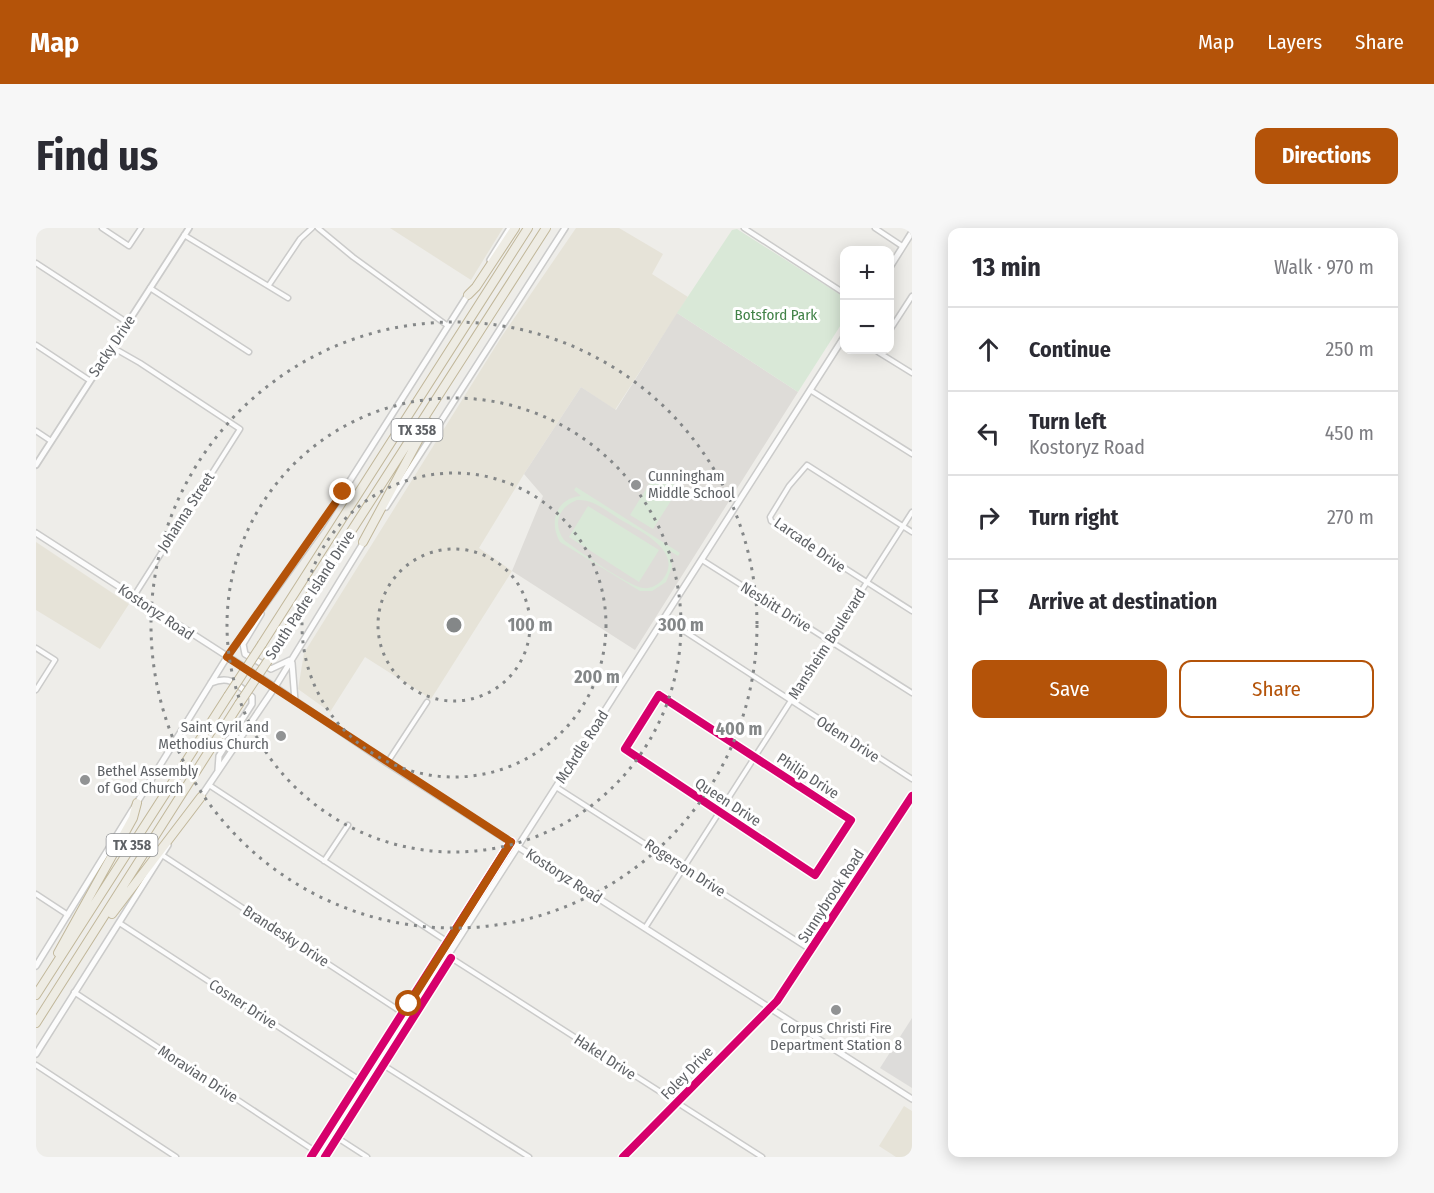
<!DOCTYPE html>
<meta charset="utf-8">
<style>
body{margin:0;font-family:"Fira Sans Condensed",sans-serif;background:#f7f7f7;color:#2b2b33}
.controls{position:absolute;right:18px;top:18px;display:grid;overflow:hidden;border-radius:12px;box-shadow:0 3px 15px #0003}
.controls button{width:54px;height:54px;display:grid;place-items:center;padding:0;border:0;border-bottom:2px solid #e1e1e2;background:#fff;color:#2b2b33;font:30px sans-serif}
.stop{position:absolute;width:18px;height:18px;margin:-14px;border:4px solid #b45309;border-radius:50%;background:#fff}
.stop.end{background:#b45309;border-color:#fff;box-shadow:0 2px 6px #0008}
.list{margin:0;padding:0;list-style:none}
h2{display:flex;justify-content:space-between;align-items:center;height:78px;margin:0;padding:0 24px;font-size:26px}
h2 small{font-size:20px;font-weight:400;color:#7c7c81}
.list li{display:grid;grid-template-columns:39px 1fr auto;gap:18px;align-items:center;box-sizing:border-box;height:84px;padding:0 24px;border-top:2px solid #e1e1e2}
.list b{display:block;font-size:22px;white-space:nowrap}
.list p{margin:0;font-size:20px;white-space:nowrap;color:#7c7c81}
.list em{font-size:20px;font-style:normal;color:#7c7c81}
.actions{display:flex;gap:12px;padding:18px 24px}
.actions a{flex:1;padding:14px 0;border:2px solid #b45309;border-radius:12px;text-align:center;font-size:21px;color:#b45309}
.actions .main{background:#b45309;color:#fff}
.icon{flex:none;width:33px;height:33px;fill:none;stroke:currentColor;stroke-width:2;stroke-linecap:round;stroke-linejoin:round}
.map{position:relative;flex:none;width:876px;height:929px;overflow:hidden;border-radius:12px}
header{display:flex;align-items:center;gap:36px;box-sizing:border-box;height:84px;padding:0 30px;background:#b45309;color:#fff}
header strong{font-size:28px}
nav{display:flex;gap:33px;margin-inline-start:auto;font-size:21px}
.intro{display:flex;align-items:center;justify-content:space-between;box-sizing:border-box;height:144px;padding:0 36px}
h1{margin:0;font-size:42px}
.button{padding:15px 27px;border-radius:12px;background:#b45309;color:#fff;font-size:21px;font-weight:700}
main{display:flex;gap:36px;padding:0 36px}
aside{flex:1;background:#fff;border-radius:12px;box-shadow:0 3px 15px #0003}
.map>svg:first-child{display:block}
.commercial{fill:#e6e3d8}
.industrial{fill:#dddcda}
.education{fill:#dedcd8}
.green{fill:#d9e8d7;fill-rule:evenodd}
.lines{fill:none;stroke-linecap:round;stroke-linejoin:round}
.minor-casing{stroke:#cbcbca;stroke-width:7}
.tertiary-casing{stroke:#cbcbca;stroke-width:8}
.secondary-casing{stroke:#cbcbca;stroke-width:8}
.motorway-casing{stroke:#c1b79a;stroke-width:10}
.minor{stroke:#fcfcfc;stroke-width:4}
.tertiary{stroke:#fcfcfc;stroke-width:4.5}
.secondary{stroke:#fcfcfc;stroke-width:5}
.motorway{stroke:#eeece4;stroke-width:8}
.motorway-bridge-casing{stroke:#c1b79a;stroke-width:10;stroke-linecap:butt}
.motorway-bridge{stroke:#eeece4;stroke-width:8}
.cycleway-casing{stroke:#fff;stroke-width:11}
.cycleway{stroke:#d6006c;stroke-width:8}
.route{stroke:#b45309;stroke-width:8}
.ring{fill:none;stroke:#848788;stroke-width:3;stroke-dasharray:3 6}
.poi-dot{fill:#919394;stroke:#fff;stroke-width:2}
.labels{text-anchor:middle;stroke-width:6;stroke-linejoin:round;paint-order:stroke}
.shield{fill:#fff;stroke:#8f9194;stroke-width:1.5}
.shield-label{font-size:14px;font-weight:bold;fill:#5f6266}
.park-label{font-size:15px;fill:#418247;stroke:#fff}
.street-label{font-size:15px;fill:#5f6266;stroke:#fff}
.poi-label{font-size:15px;fill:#5f6266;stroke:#fff;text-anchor:start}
.centre{fill:#848788;stroke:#fff;stroke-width:3}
.ring-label{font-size:18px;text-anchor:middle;font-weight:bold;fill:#848788;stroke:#fff;stroke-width:6;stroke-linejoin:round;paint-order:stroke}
</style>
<header>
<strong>Map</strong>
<nav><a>Map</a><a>Layers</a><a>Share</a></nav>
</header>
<div class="intro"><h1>Find us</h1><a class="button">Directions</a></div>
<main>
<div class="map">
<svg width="876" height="929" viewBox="0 0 876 929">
<rect width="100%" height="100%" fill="#eeede9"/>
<path class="commercial" d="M 354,0 L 467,0 L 435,52 Z
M 540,0 L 583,0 L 627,26 L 616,46 L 652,69 L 579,182 L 545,159 L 488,246 L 443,320 L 476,343 L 395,471 L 329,429 L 294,484 L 262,461 L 268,425 L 466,108 Z
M 0,314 L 93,376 L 64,421 L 0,382 Z
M 868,878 L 876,883 L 876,929 L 860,929 L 843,918 Z"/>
<path class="industrial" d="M 876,790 L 876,860 L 844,840 Z"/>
<path class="education" d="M 641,85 L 762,164 L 599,422 L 476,343 L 507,268 L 488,246 L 545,159 L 580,182 Z"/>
<path class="green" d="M 701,1 L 808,69 L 808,92 L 762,164 L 641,85 L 696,2 Z
M 620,245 L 643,260 L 617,301 L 594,287 Z
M 540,259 L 644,325 L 642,328 L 634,323 L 636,339 L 630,354 L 616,363 L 604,363 L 524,314 C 512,293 521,270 545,268 L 538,262 ZM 541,272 C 557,271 569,282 582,290 C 601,302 649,322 627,351 C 622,357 615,361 607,360 C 592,358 541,322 528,312 C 516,295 523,279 541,272 Z
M 552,278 L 623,322 L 603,354 L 533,309 Z"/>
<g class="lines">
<defs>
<path id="minor" d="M 66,0 L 93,18 L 105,0
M 282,0 L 317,29 L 412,98
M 708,0 L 808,65
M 839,0 L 866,18
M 148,7 L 252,70
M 0,35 L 92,95
M 233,57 L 264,11 L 276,0
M 114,60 L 213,124
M 854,102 L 876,68
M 0,117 L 53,152
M 76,119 L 104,135 L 204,201 L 98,368
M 843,122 L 842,124 L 876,145
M 774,162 L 876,226
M 0,203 L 15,213
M 876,304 L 771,237 L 753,258 L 734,289 L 735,293 L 876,383
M 666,332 L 876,465
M 628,390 L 876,551
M 0,420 L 19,432 L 0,462
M 623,467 L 815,592 L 779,647 L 589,521 Z
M 351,535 L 391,474
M 173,557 L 418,718
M 520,559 L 775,722
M 126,627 L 373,789
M 288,633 L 312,597
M 0,666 L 32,687
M 85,696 L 330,856
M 609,700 L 876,284
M 412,728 L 726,929
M 38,764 L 285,927
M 344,835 L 493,929
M 0,837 L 140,929
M 297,907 L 331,929
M 587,929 L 735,781"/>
<path id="tertiary" d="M 0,237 L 153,0
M 735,781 L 876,568"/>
<path id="secondary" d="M 454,32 L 474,0
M 854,39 L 876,4
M 350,279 L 529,0
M 0,305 L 239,459 L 351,535 L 876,871
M 225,386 L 207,416 L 209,426 L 235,441 L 254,432
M 256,435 L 259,473
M 175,455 C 194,447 201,456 216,469 L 216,476 L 183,528 L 182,542
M 164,570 L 239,459 L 329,312
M 0,738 L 191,429 L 284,300 L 433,65
M 0,826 L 132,617
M 283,929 L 808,109"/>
<path id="motorway" d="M 432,67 L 440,59 L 479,0
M 327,314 L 392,194
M 226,416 L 492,0
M 237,425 L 510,0
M 76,686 L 165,569
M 22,725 L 97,590 L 101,575
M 0,767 L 192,468
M 0,795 L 203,476"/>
</defs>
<use href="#minor" class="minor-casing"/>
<use href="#tertiary" class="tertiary-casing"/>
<use href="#secondary" class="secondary-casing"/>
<use href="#motorway" class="motorway-casing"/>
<use href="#minor" class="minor"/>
<use href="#tertiary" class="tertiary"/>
<use href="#secondary" class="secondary"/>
<use href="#motorway" class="motorway"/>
<defs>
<path id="motorway-bridge" d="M 192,468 L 226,416
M 203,476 L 237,425"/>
</defs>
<use href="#motorway-bridge" class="motorway-bridge-casing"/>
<use href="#motorway-bridge" class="motorway-bridge"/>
<defs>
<path id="cycleway" d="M 623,467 L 815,592 L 779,647 L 589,521 Z
M 275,929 L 475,614
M 289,929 L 415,730
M 587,929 L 741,773 L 876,568"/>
</defs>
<use href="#cycleway" class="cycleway-casing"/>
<use href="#cycleway" class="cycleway"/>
</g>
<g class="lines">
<path class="route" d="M 307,264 L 191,429 L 475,614 L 373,776"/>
</g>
<g class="ring">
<circle cx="418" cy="397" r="76"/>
<circle cx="418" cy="397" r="152"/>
<circle cx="418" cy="397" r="227"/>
<circle cx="418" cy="397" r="303"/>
</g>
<g class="poi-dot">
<circle cx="600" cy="257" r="6"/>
<circle cx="245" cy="508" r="6"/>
<circle cx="49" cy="552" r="6"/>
<circle cx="800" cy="782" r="6"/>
</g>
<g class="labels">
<g class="shield">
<rect x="355.5" y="191" width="51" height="22" rx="4.5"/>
<rect x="70.5" y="606" width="51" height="22" rx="4.5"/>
</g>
<g class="shield-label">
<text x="381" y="207">TX 358</text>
<text x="96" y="622">TX 358</text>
</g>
<g class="park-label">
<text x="740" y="92">Botsford Park</text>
</g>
<g class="street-label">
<text transform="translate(76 118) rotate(-56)" y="5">Sacky Drive</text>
<text transform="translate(150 284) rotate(-57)" y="5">Johanna Street</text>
<text transform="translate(774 317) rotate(35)" y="5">Larcade Drive</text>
<text transform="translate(274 367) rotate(-57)" y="5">South Padre Island Drive</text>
<text transform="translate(740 379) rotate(32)" y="5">Nesbitt Drive</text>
<text transform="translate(120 384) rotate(34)" y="5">Kostoryz Road</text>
<text transform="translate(791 416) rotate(-57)" y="5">Mansheim Boulevard</text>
<text transform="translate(812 511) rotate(33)" y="5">Odem Drive</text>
<text transform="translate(546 519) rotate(-57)" y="5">McArdle Road</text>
<text transform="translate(772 548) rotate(33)" y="5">Philip Drive</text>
<text transform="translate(692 574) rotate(33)" y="5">Queen Drive</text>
<text transform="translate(649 640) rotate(33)" y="5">Rogerson Drive</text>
<text transform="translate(528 648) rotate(33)" y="5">Kostoryz Road</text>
<text transform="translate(795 668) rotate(-57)" y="5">Sunnybrook Road</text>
<text transform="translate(250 708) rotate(33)" y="5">Brandesky Drive</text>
<text transform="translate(207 776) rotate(33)" y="5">Cosner Drive</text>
<text transform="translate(569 829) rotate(33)" y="5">Hakel Drive</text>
<text transform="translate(651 845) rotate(-46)" y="5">Foley Drive</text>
<text transform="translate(162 846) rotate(33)" y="5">Moravian Drive</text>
</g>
<g class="poi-label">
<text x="612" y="253">Cunningham<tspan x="612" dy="17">Middle School</tspan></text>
<text x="233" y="504" text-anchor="end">Saint Cyril and<tspan x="233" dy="17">Methodius Church</tspan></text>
<text x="61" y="548">Bethel Assembly<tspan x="61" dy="17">of God Church</tspan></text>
<text x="800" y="805" text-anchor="middle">Corpus Christi Fire<tspan x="800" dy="17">Department Station 8</tspan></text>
</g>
</g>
<circle cx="418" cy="397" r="9" class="centre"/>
<g class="ring-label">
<text x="494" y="403">100 m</text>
<text x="645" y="403">300 m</text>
<text x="561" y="455">200 m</text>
<text x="703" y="507">400 m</text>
</g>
</svg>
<div class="controls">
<button>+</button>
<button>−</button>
</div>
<div class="stop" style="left:373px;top:776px"></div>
<div class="stop end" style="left:307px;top:264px"></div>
</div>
<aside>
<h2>13 min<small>Walk · 970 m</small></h2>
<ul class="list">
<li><svg class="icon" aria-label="ahead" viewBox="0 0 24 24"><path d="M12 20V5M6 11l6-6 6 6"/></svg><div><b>Continue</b></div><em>250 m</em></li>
<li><svg class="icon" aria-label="left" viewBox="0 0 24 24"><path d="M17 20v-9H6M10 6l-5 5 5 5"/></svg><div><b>Turn left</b><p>Kostoryz Road</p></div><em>450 m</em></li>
<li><svg class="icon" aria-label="right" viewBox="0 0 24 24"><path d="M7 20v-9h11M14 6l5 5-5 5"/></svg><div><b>Turn right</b></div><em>270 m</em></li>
<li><svg class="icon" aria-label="arrive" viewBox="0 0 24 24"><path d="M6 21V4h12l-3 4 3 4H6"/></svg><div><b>Arrive at destination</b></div></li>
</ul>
<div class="actions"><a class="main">Save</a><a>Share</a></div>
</aside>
</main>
